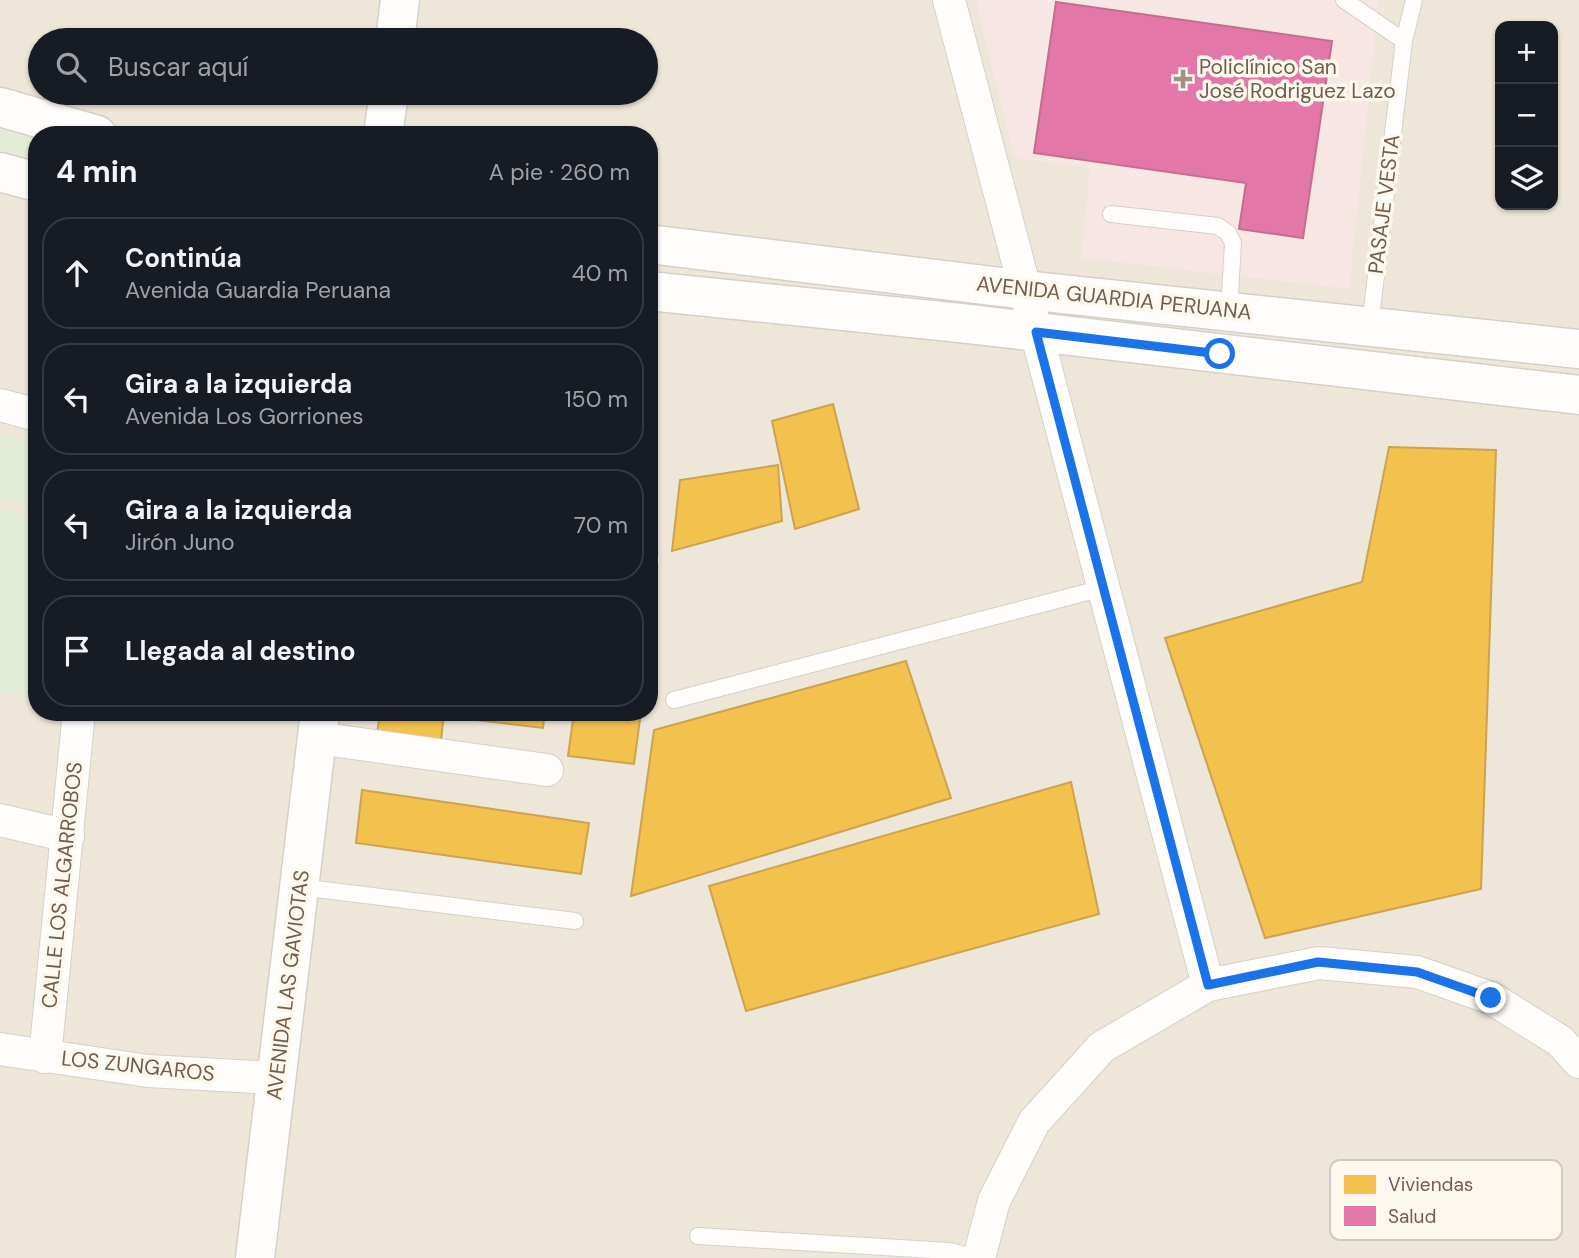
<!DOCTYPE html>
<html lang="es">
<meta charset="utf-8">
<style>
body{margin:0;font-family:"DM Sans",sans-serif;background:#242831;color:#f1f3f6}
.controls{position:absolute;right:21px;top:21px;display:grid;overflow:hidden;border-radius:14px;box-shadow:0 2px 5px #0004}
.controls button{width:63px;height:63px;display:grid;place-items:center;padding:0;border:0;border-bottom:2px solid #363941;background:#171b24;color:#f1f3f6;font:35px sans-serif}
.stop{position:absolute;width:21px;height:21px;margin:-16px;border:5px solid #1a73e8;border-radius:50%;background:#fff}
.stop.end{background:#1a73e8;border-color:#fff;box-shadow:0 2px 7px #0008}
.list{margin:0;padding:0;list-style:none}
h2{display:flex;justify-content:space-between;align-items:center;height:91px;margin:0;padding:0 28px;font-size:30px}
h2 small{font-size:23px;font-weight:400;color:#9ea1a6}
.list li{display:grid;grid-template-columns:46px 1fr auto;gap:21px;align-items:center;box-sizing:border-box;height:112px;margin:0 14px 14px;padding:0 14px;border:2px solid #363941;border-radius:28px}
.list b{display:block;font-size:26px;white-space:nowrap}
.list p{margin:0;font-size:23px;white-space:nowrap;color:#9ea1a6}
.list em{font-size:23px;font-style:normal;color:#9ea1a6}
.icon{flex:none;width:38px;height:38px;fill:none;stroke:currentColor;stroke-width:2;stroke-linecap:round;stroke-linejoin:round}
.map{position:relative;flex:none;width:1579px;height:1258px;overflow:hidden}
.search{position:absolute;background:#171b24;box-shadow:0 2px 5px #0004;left:28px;top:28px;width:630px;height:77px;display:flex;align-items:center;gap:18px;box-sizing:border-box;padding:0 24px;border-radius:38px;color:#9ea1a6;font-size:26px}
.panel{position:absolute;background:#171b24;box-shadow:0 2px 5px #0004;left:28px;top:126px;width:630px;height:595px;border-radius:28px}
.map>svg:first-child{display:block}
.residential{fill:#eee6d9;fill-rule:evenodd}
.medical{fill:#f7e6e3}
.green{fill:#e2ecd7}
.homes{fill:#f2c14e;stroke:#cca34e;stroke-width:2}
.health{fill:#e377a8;stroke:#c16f8d;stroke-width:2}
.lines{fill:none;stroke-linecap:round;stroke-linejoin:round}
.lane-casing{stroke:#d5d0c9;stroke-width:18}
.street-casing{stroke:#d5d0c9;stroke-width:34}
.secondary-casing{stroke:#d6d0c9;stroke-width:41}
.lane{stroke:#fefdfc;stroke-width:16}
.street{stroke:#fefdfc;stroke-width:32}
.secondary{stroke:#fefdfc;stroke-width:38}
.route{stroke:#1a73e8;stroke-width:9}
.poi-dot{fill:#a09184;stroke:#fdf8ed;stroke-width:2.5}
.labels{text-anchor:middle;stroke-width:7;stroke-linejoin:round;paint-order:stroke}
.poi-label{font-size:21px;fill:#725c4d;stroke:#fdf8ed;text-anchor:start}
.street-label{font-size:21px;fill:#725c4d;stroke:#fdf8ed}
.key{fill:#fdf8ed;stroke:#d3c9bd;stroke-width:2}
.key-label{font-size:19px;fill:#725c4d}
</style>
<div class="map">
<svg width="1579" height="1258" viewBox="0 0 1579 1258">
<rect width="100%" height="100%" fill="#f6f3eb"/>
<path class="residential" d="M 0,0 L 1579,0 L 1579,1258 L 0,1258 ZM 1500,26 L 1553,26 L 1553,205 L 1500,205 ZM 40,40 L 646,40 L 646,93 L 40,93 ZM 37,135 L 649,135 L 649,712 L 37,712 Z"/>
<path class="medical" d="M 976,0 L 1379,0 L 1349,289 L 1081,258 L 1090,168 L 1014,158 Z"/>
<path class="green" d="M 0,122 L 37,135 L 37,160 L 0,150 Z
M 0,434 L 37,445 L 37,510 L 0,500 Z
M 0,509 L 37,519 L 37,701 L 0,691 Z"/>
<path class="homes" d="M 833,404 L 859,509 L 795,529 L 772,421 Z
M 1389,447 L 1496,450 L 1481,889 L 1265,938 L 1165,638 L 1362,582 Z
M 778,465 L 782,521 L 672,551 L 680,480 Z
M 649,612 L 654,613 L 649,652 Z
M 906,661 L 951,798 L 631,896 L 654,730 Z
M 380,712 L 444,712 L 441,741 L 377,734 Z
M 477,712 L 545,712 L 543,728 L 476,720 Z
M 574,712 L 641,712 L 634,764 L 568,756 Z
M 1071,782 L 1099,914 L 746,1011 L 709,886 Z
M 362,790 L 589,823 L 581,874 L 356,843 Z"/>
<path class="health" d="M 1056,2 L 1332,41 L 1303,238 L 1239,229 L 1246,183 L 1034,153 Z"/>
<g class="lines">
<defs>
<path id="lane" d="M 1344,0 L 1404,41
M 1111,214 L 1218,226 L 1228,233 L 1233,243 L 1229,311
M 1370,326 L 1404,41 L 1414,0
M 649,560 L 652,560
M 674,700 L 1103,588
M 300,887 L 575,921
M 698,1236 L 950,1251 L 977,1258"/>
<path id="street" d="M 949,0 L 1208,985
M 0,405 L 37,415
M 317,738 L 547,770
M 0,820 L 68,836
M 0,1049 L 148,1071 L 276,1078
M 45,1057 L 79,712
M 979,1258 L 994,1201 L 1034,1122 L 1102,1047 L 1208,985 L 1319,963 L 1417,972 L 1491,998 L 1560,1041 L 1579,1062"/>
<path id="secondary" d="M 395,40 L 400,0
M 0,107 L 97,135
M 383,135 L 389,93
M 0,172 L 37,182
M 649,244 L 1025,290 L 1579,349
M 649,291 L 960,323 L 1579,395
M 255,1258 L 320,712"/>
</defs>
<use href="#lane" class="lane-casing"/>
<use href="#street" class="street-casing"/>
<use href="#secondary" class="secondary-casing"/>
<use href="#lane" class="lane"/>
<use href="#street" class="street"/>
<use href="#secondary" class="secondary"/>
</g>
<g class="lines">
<path class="route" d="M 1220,354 L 1036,332 L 1208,985 L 1318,962 L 1417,972 L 1491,998"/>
</g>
<path class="poi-dot" d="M1179.5 68.5h7v7h7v7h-7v7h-7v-7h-7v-7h7z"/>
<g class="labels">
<g class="poi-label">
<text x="1199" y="74">Policlínico San<tspan x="1199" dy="24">José Rodriguez Lazo</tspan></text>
</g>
<g class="street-label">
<text transform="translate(1384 204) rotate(-83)" y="7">PASAJE VESTA</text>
<text transform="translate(1114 298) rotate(6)" y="7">AVENIDA GUARDIA PERUANA</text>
<text transform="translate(62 885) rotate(-84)" y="7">CALLE LOS ALGARROBOS</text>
<text transform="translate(288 985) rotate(-83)" y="7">AVENIDA LAS GAVIOTAS</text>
<text transform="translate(138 1066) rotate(6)" y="7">LOS ZUNGAROS</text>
</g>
</g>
<rect x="1330" y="1160" width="232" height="80" rx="10" class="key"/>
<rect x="1344" y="1175" width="32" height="19" fill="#f2c14e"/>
<rect x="1344" y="1206" width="32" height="20" fill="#e377a8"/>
<g class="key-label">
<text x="1388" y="1191">Viviendas</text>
<text x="1388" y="1223">Salud</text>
</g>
</svg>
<div class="controls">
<button>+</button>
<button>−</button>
<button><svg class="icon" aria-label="layers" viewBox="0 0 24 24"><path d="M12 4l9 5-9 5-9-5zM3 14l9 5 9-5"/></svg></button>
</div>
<div class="stop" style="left:1220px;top:354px"></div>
<div class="stop end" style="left:1491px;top:998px"></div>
<div class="search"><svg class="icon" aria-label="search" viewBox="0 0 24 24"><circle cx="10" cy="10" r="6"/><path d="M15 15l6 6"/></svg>Buscar aquí</div>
<section class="panel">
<h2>4 min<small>A pie · 260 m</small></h2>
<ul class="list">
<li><svg class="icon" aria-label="ahead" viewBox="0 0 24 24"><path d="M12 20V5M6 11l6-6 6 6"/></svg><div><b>Continúa</b><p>Avenida Guardia Peruana</p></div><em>40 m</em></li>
<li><svg class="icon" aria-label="left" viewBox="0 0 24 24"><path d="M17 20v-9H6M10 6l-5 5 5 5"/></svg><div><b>Gira a la izquierda</b><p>Avenida Los Gorriones</p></div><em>150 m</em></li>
<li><svg class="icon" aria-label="left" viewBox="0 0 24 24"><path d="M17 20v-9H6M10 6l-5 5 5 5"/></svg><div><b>Gira a la izquierda</b><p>Jirón Juno</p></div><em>70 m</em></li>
<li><svg class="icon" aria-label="arrive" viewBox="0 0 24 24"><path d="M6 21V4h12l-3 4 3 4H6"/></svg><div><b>Llegada al destino</b></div></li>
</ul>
</section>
</div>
